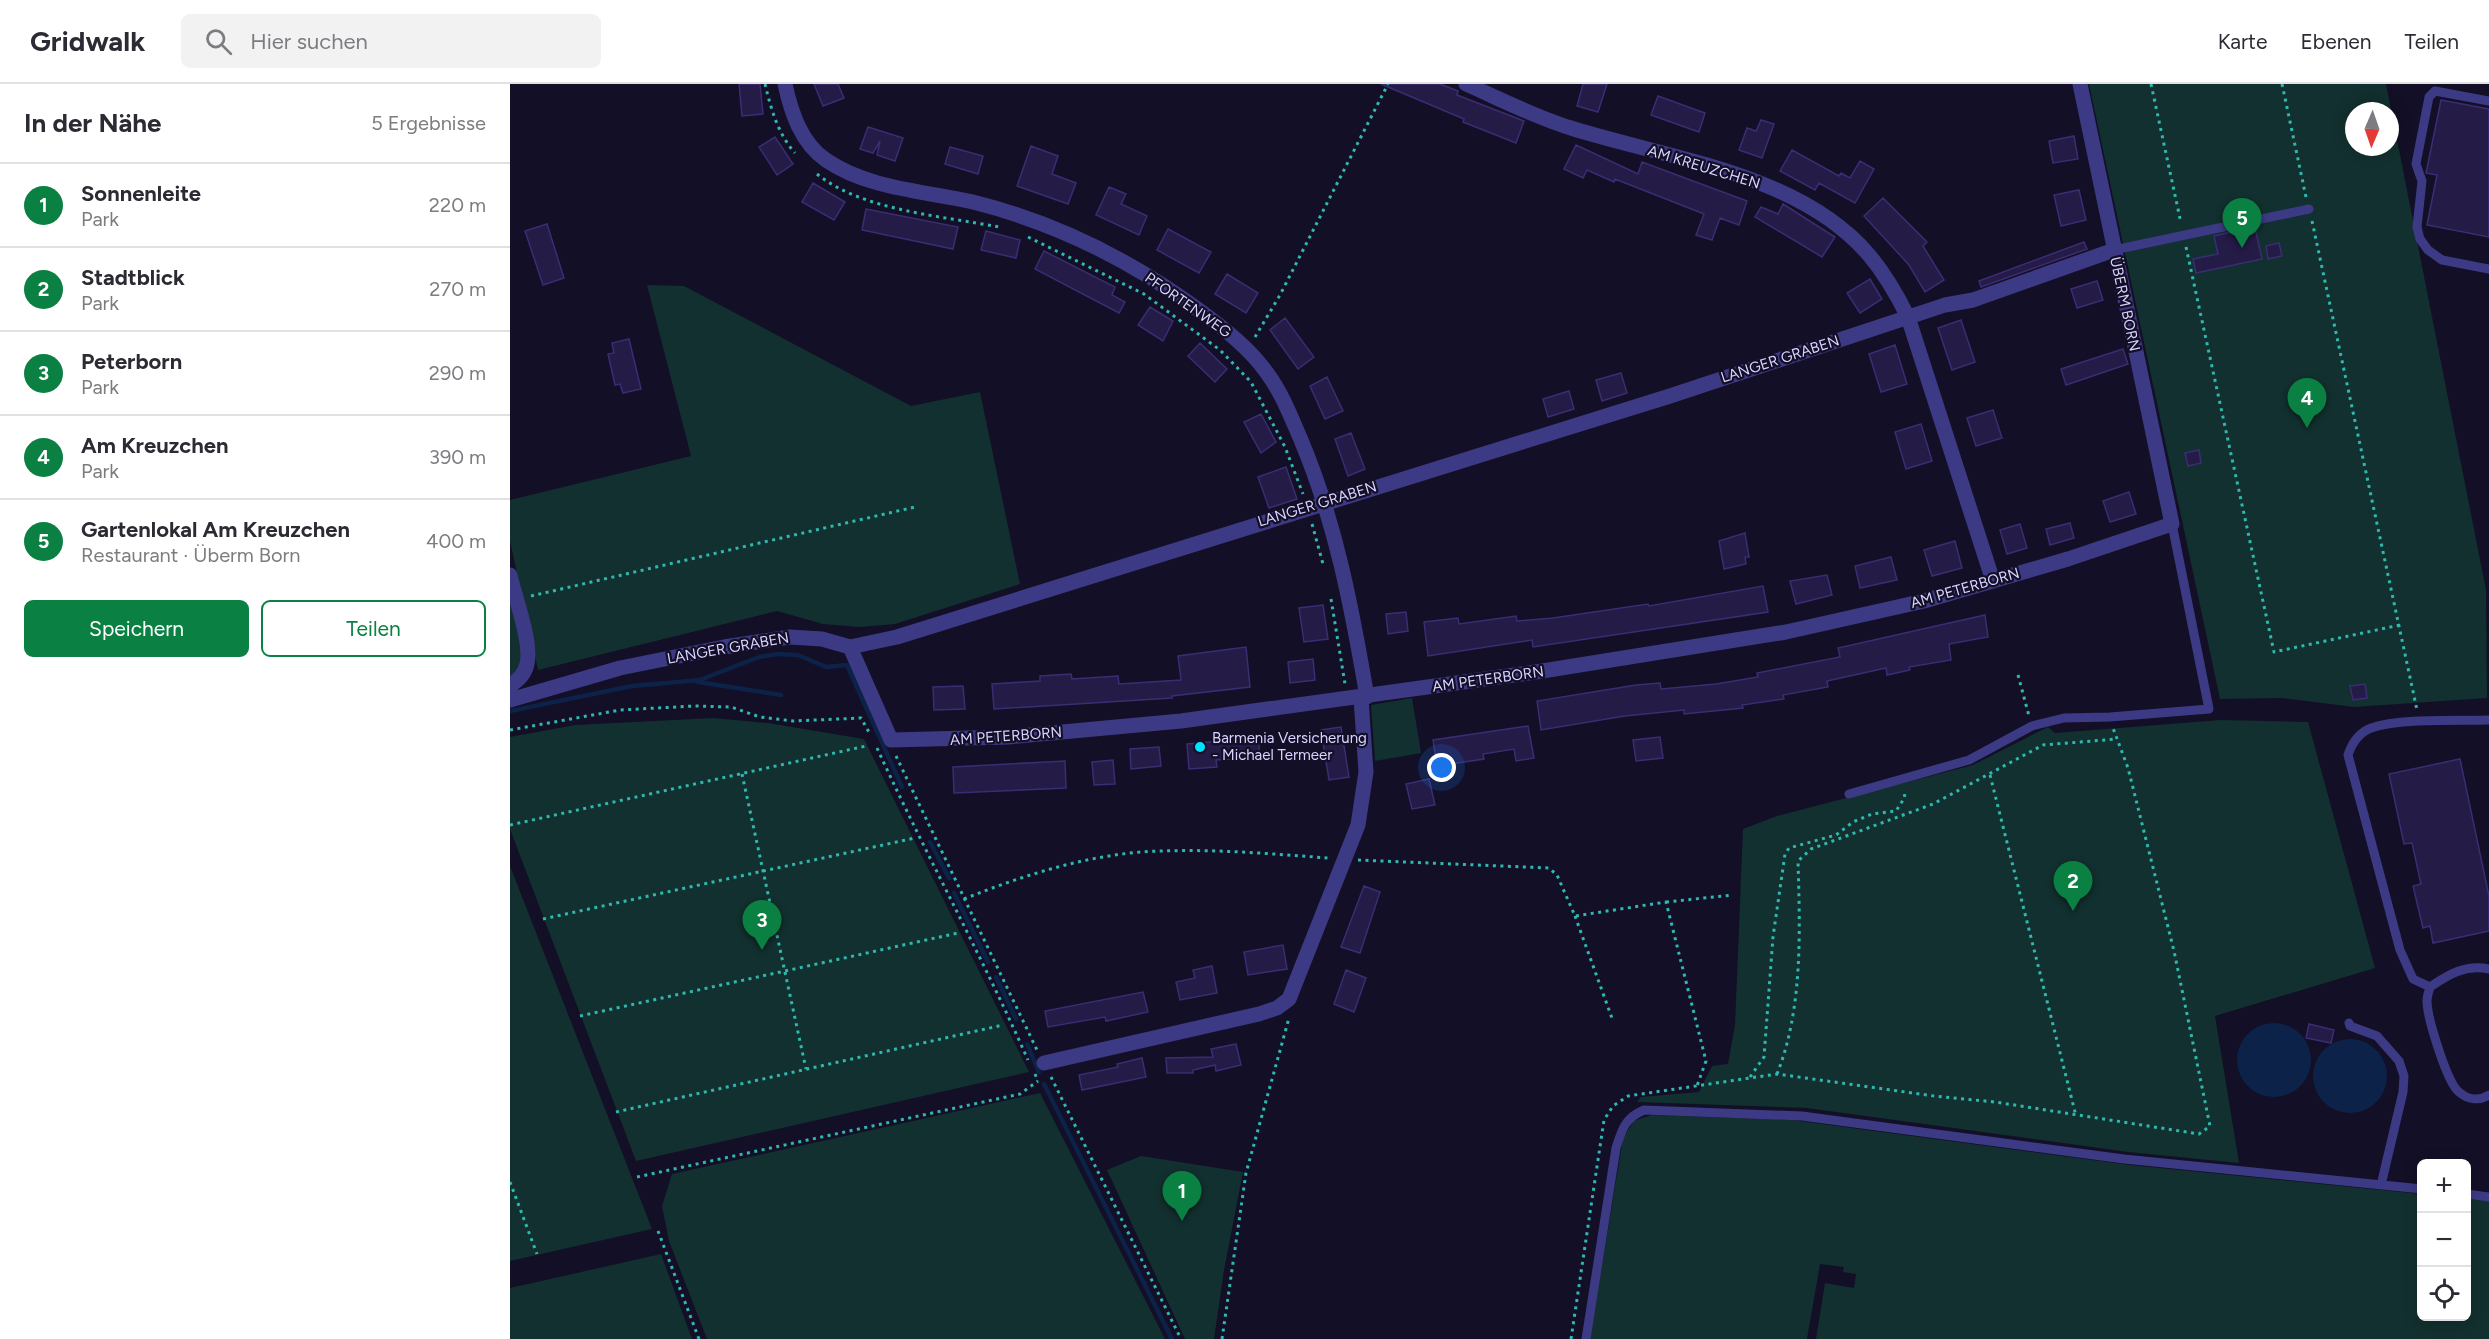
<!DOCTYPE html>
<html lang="de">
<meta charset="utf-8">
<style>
body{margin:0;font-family:Figtree,sans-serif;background:#f2f2f3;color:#2b2b33}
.controls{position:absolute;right:18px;bottom:18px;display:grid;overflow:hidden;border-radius:9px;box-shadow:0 3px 15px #0003}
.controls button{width:54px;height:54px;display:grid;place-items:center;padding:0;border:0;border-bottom:2px solid #e1e1e2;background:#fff;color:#2b2b33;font:30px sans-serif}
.compass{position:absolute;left:1835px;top:18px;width:54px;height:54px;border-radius:50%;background:#fff;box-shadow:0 3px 15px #0003;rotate:182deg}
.you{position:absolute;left:932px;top:684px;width:21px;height:21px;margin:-15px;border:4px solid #fff;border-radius:50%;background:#1a73e8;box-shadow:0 0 0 9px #1a73e833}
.badge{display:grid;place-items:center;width:39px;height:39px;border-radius:50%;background:#0b8043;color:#fff;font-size:20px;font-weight:700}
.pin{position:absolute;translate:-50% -50px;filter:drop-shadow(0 2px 3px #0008)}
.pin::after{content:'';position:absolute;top:32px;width:21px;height:18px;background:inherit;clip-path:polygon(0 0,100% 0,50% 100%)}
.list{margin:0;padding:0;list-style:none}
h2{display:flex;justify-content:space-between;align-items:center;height:78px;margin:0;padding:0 24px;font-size:26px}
h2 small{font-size:20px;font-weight:400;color:#7c7c81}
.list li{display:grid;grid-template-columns:39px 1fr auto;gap:18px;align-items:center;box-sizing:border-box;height:84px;padding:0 24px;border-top:2px solid #e1e1e2}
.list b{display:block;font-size:22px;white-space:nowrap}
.list p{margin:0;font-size:20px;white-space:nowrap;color:#7c7c81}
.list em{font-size:20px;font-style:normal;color:#7c7c81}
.actions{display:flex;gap:12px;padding:18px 24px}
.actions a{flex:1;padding:14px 0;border:2px solid #0b8043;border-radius:9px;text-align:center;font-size:21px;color:#0b8043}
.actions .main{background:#0b8043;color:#fff}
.icon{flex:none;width:33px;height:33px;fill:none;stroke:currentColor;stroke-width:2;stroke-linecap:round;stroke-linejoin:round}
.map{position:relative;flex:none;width:1979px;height:1255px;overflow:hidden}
header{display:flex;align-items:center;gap:36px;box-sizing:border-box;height:84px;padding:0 30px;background:#fff;border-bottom:2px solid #e1e1e2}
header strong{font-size:28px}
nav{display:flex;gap:33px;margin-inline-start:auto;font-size:21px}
.search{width:420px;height:54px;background:#f2f2f3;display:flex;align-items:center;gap:15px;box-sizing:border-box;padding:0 21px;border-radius:9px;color:#7c7c81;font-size:22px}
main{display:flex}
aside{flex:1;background:#fff}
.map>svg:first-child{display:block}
.green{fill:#12302f;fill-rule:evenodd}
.water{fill:#0c2248}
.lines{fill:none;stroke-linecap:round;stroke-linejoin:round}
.stream{stroke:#0c2248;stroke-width:4.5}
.building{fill:#241b47;stroke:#3b2d73;stroke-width:1.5}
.path{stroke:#2fb8b0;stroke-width:3;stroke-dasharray:3 4.5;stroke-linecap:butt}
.service{stroke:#3d3a85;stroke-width:9}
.minor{stroke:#3d3a85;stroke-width:15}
.poi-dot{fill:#00e5ff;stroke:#130f26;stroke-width:2}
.labels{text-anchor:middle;stroke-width:4.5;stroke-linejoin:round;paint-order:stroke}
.street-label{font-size:15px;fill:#d9d4ff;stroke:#130f26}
.poi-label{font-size:15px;fill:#d9d4ff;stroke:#130f26;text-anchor:start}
</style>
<header>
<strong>Gridwalk</strong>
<div class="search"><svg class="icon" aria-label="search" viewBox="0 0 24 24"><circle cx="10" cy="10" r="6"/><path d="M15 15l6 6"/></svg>Hier suchen</div>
<nav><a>Karte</a><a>Ebenen</a><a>Teilen</a></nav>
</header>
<main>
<aside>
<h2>In der Nähe<small>5 Ergebnisse</small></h2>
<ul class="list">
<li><span class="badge">1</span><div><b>Sonnenleite</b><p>Park</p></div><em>220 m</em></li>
<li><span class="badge">2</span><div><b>Stadtblick</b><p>Park</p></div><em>270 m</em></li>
<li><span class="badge">3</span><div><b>Peterborn</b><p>Park</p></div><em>290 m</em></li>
<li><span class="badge">4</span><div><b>Am Kreuzchen</b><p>Park</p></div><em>390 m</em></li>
<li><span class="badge">5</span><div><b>Gartenlokal Am Kreuzchen</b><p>Restaurant · Überm Born</p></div><em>400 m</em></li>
</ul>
<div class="actions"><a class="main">Speichern</a><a>Teilen</a></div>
</aside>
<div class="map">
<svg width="1979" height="1255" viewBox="0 0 1979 1255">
<rect width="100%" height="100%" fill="#130f26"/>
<path class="green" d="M 1579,0 L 1876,0 L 1976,506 L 1977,614 L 1844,623 L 1771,614 L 1710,615 ZM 1844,27 L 1880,27 L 1880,63 L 1844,63 Z
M 137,201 L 174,202 L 401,322 L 470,308 L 510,500 L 385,540 L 349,543 L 313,540 L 267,527 L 28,586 L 0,457 L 0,416 L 181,372 Z
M 0,519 C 5,538 23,581 0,593 Z
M 902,614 L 911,669 L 865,677 L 861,621 Z
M 203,634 L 258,639 L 354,655 L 519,988 L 126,1077 L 0,745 L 0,653 L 65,641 Z
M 1711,636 L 1798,638 L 1865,884 L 1705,932 L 1729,1079 L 1618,1068 L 1297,1024 L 1127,1018 L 1131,1013 L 1189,1008 L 1202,982 L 1218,980 L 1225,941 L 1233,745 L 1267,732 L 1463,681 L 1538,643 L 1545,649 Z
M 0,782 L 142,1145 L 0,1177 Z
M 530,1009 L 655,1255 L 197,1255 L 159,1157 L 152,1122 L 162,1090 Z
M 1141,1031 L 1282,1036 L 1620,1081 L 1911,1110 L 1912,1232 L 1956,1232 L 1957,1115 L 1979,1117 L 1979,1255 L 1306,1255 L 1315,1199 L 1344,1204 L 1346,1190 L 1333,1188 L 1334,1183 L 1310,1180 L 1297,1255 L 1080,1255 L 1113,1054 L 1124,1037 Z
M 631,1072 L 733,1088 L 714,1186 L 704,1255 L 675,1255 L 597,1086 Z
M 151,1170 L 182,1255 L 0,1255 L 0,1204 Z"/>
<path class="water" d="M1727 976a37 37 0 1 1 74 0a37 37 0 1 1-74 0Z
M1803 992a37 37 0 1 1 74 0a37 37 0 1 1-74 0Z"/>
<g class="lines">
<path class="stream" d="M 188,598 L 271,611
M 0,627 L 122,602 L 190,596 L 249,573 L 268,570 L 288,571 L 316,583 L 337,581 L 392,703
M 420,758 L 439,794
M 444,809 L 478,878
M 486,893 L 506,935
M 517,960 L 529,988
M 534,1000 L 662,1255"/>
</g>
<path class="building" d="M 229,0 L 250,0 L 253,30 L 232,32 Z
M 304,0 L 328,0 L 334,14 L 313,22 Z
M 871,0 L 930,0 L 948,7 L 947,11 L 1014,37 L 1006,59 L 953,38 L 954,35 Z
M 1073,0 L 1097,0 L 1088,28 L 1067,22 Z
M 1148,12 L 1195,29 L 1189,48 L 1141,31 Z
M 1931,16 L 1979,25 L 1979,153 L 1917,141 L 1927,91 L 1916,89 Z
M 1251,36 L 1264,40 L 1252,74 L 1229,66 L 1237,44 L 1246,47 Z
M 358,43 L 393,54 L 385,77 L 367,71 L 370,57 L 363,69 L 350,65 Z
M 1564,52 L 1568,75 L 1543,79 L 1539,57 Z
M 265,53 L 283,80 L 267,91 L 249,63 Z
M 1066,61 L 1128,90 L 1132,78 L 1237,117 L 1229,141 L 1210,134 L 1202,156 L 1186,151 L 1194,130 L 1105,95 L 1104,98 L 1077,86 L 1073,94 L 1054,85 Z
M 521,62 L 548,72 L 542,90 L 566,99 L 558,120 L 507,102 Z
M 440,63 L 473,72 L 468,90 L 435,80 Z
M 1282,66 L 1329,92 L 1331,89 L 1340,94 L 1350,77 L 1364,85 L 1345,119 L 1309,99 L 1305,106 L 1270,87 Z
M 303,99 L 335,118 L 324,136 L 292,118 Z
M 599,103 L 616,110 L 611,120 L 637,132 L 629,151 L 586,131 Z
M 1569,106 L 1576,136 L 1551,142 L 1544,111 Z
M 1373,114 L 1417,158 L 1413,162 L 1434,196 L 1415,208 L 1399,181 L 1354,132 Z
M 1273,120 L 1325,153 L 1312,173 L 1245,133 L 1251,123 L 1268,130 Z
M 356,125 L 448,143 L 443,165 L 352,146 Z
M 37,140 L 54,194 L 33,201 L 15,147 Z
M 658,145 L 701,168 L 689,189 L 647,166 Z
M 476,147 L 510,156 L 506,174 L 471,166 Z
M 1726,147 L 1727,152 L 1746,148 L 1752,175 L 1686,189 L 1683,175 L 1708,170 L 1704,152 Z
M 1574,158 L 1577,165 L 1471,203 L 1469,197 Z
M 1769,159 L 1772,172 L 1758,175 L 1756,162 Z
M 534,167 L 605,203 L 602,211 L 615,218 L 609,229 L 525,185 Z
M 717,190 L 748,209 L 736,229 L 705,210 Z
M 1360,195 L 1372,215 L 1350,229 L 1337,209 Z
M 1587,197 L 1593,216 L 1567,224 L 1561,205 Z
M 640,223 L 663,237 L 653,257 L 628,241 Z
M 775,234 L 804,273 L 788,285 L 760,246 Z
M 1451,236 L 1465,278 L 1442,286 L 1428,244 Z
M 119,255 L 131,305 L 113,309 L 110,300 L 105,301 L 98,270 L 104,269 L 102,259 Z
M 690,259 L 717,285 L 705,298 L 678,272 Z
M 1385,261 L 1397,300 L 1371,308 L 1359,270 Z
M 1613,265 L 1618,280 L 1556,301 L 1551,285 Z
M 1111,289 L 1117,309 L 1092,317 L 1086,296 Z
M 817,293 L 833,327 L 815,335 L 800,302 Z
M 1059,307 L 1064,325 L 1038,333 L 1033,315 Z
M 1483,326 L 1492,354 L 1466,362 L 1457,334 Z
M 751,330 L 766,358 L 751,369 L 734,338 Z
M 1411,340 L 1422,377 L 1396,385 L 1385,348 Z
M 841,349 L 855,385 L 838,392 L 825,355 Z
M 1689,366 L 1691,379 L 1678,382 L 1675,369 Z
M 776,383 L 787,415 L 759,424 L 748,393 Z
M 1619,408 L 1626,430 L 1600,438 L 1593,417 Z
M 1560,439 L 1564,454 L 1540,461 L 1536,445 Z
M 1510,440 L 1517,464 L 1497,470 L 1490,446 Z
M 1235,449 L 1239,473 L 1235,473 L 1236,480 L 1214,485 L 1209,457 Z
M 1445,457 L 1452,484 L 1422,492 L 1414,466 Z
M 1381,473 L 1387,496 L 1350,504 L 1345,482 Z
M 1317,491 L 1322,511 L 1286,520 L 1280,497 Z
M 1253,502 L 1258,528 L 1023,563 L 1022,556 L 918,572 L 914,538 L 948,534 L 949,540 L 1006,532 L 1007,537 L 1043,534 L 1138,520 L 1139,522 Z
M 813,521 L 818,555 L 794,558 L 789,524 Z
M 896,528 L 898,547 L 878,550 L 876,530 Z
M 1475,531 L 1478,553 L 1439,560 L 1441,576 L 1399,583 L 1400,586 L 1377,591 L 1376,584 L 1317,597 L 1318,603 L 1273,611 L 1274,615 L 1232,621 L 1233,624 L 1174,630 L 1174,626 L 1115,632 L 1031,646 L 1027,617 L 1126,601 L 1150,599 L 1151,605 L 1206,600 L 1248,593 L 1247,589 L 1330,573 L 1328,564 Z
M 736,563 L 740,603 L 662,612 L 662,614 L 484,625 L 482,600 L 530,597 L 530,592 L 561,590 L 562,595 L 608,592 L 609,600 L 671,596 L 668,572 Z
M 803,575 L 805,596 L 780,599 L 778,578 Z
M 1855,600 L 1857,614 L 1843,616 L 1840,602 Z
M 453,602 L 455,625 L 424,626 L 423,603 Z
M 1018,642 L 1024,674 L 1006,677 L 1004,665 L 973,670 L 974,675 L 927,682 L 923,656 Z
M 831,643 L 839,693 L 819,696 L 811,646 Z
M 748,650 L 750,673 L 706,676 L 707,683 L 679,685 L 677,660 L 723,656 L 723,652 Z
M 1150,653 L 1153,674 L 1126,677 L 1123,656 Z
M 649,663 L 651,682 L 621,685 L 620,665 Z
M 1950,675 L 1979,812 L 1979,847 L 1923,859 L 1920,842 L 1913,844 L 1903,802 L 1911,800 L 1902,759 L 1894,760 L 1879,690 Z
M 603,676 L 605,700 L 584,701 L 582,678 Z
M 555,677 L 556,704 L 444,709 L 443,683 Z
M 919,695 L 925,721 L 902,725 L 896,700 Z
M 854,802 L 870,808 L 850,869 L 831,863 Z
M 773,861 L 777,885 L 738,891 L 734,868 Z
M 702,882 L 707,909 L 670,916 L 666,898 L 685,894 L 683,886 Z
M 836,886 L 856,894 L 844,928 L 824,920 Z
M 633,908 L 638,928 L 596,937 L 595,933 L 538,943 L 535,927 Z
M 1799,940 L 1824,946 L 1821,959 L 1796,954 Z
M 726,960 L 731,981 L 706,987 L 705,981 L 683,986 L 683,989 L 657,989 L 656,974 L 703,973 L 701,965 Z
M 632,974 L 636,993 L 572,1006 L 569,991 L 608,983 L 607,980 Z"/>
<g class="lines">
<path class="path" d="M 255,0 C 261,25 268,50 285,69
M 1641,0 L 1671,139
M 1772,0 L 1796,113
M 307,90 C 353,127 433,132 489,143
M 1802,137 L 1907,626
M 518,153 L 634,210 L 710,266 L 741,298 L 775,363 L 793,410
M 1676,163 L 1764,568 L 1890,541
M 745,253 L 770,211 L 878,0
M 802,440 L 813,480
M 21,512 L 405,423
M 821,515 L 835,600
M 1508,591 L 1519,632
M 0,646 L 110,626 L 185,622 L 221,623 L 250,633 L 283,637 L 351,634 L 360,650
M 367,664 C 415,769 471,870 518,976
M 386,672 L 527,966
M 232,690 L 296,985
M 1480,691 L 1566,1032
M 0,741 L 356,662
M 848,776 L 1039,784 L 1047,791 L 1065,832 L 1156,818 L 1196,977 L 1187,1002
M 454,815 C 516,790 586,768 653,767 C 707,765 764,770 818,774
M 1156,818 L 1223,811
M 1065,832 L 1103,937
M 33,835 L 405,754
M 70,932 L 448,849
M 525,990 L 528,997
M 1267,990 C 1293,925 1290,847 1288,777 L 1301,765 L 1423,720 L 1533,661 L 1607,655
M 541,993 L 671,1255
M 1240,993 L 1254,973 L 1263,853 L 1275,770 L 1279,764 L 1326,751 L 1343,738 L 1362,730 L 1386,727 L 1395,713 L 1393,706
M 106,1028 L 493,941
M 127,1093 L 510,1010 L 528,997
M 0,1098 L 27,1170
M 148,1147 L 189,1255
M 712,1255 L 736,1089 L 779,934
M 1061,1255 L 1094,1036 L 1103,1022 L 1118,1012 L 1267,990 L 1424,1012 L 1485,1018 L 1689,1050 L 1700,1042 L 1664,867 L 1618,684 L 1603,644"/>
<path class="service" d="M 1979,17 L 1925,7 L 1919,13 L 1906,80 L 1912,97 L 1907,143 L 1910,155 L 1918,166 L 1932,176 L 1979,185
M 1604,166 L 1799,125
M 1339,710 L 1459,676 L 1522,642 L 1554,634 L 1600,633 L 1699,625 L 1662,440
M 1979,885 C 1956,880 1939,890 1920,903 C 1919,907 1917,912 1917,917 C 1917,933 1937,999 1949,1008 C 1958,1016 1969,1017 1979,1011
M 1920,903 L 1903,895 L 1890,866 L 1838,671 C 1842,659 1848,649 1861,644 C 1890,634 1947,637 1979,636
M 1839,939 L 1840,942 L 1867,952 L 1889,977 L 1894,992 L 1893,1008 L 1871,1101
M 1956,1110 L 1979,1113
M 1076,1255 L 1106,1064 C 1112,1045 1115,1034 1134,1026 L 1292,1032 L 1614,1075 L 1912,1105"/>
<path class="minor" d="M 275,0 C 281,28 291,59 316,76 C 358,105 415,107 463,118 C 547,139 624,178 693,229 C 717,247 740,265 757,289 C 772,309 781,333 791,356 C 826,439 842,525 857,613
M 956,0 C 990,15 1025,33 1061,44 C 1159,75 1289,89 1359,171 C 1375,190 1387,211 1398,233 L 1483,497
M 0,491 C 5,514 22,558 17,580 C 15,590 8,596 0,602
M 340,563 L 381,656 L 498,653 L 671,637 L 1026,588 L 1276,548 L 1414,517 L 1558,475 L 1662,440 L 1570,0
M 0,616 L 110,584 L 214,563 L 280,553 L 312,555 L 340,563 L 387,553 L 1160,312 L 1435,221 L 1463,216 L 1604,166
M 534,979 L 749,930 L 767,924 L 779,915 L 848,741 L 856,688 L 851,614"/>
</g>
<circle class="poi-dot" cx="690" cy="663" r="6"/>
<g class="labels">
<g class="street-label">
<text transform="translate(1194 83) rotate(17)" y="5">AM KREUZCHEN</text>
<text transform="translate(1615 220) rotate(78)" y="5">ÜBERM BORN</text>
<text transform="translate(678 221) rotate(35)" y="5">PFORTENWEG</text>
<text transform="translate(1270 275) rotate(-18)" y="5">LANGER GRABEN</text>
<text transform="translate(807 420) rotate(-17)" y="5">LANGER GRABEN</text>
<text transform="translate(1455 504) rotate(-16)" y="5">AM PETERBORN</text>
<text transform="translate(218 564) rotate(-10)" y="5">LANGER GRABEN</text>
<text transform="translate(978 595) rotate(-8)" y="5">AM PETERBORN</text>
<text transform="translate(496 652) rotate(-4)" y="5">AM PETERBORN</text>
</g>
<g class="poi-label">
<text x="702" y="659">Barmenia Versicherung<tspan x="702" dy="17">- Michael Termeer</tspan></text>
</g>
</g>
</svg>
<div class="controls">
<button>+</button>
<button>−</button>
<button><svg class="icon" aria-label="locate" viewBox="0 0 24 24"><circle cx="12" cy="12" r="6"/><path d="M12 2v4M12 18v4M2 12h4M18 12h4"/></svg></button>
</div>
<svg class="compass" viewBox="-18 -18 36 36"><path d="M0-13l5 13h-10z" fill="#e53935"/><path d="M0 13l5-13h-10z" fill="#7c7c81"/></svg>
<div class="you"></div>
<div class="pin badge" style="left:672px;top:1137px">1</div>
<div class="pin badge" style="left:1563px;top:827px">2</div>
<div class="pin badge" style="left:252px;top:866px">3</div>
<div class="pin badge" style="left:1797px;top:344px">4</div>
<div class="pin badge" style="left:1732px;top:164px">5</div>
</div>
</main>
